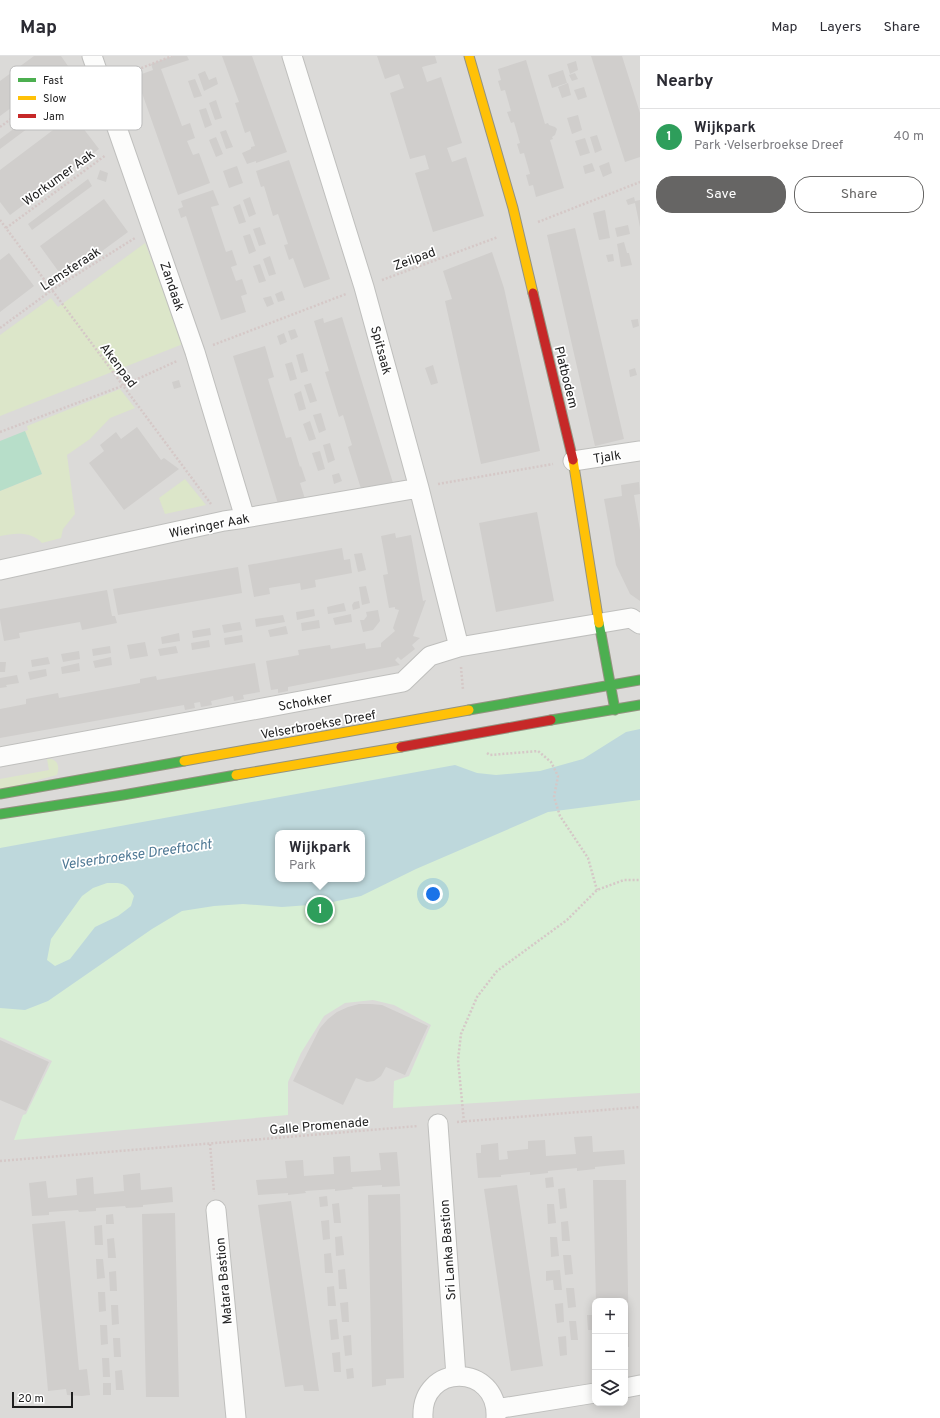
<!DOCTYPE html>
<meta charset="utf-8">
<style>
body{margin:0;font-family:Overpass,sans-serif;background:#f2f2f3;color:#2b2b33}
.controls{position:absolute;right:12px;bottom:12px;display:grid;overflow:hidden;border-radius:8px;box-shadow:0 2px 10px #0003}
.controls button{width:36px;height:36px;display:grid;place-items:center;padding:0;border:0;border-bottom:1px solid #e1e1e2;background:#fff;color:#2b2b33;font:20px sans-serif}
.scale{position:absolute;left:12px;bottom:10px;width:61px;box-sizing:border-box;padding-left:4px;border:2px solid #1e1e1e;border-top:0;font-size:11px;line-height:14px;white-space:nowrap;color:#1e1e1e;-webkit-text-stroke:3px #fff;paint-order:stroke}
.you{position:absolute;left:433px;top:838px;width:14px;height:14px;margin:-10px;border:3px solid #fff;border-radius:50%;background:#1a73e8;box-shadow:0 0 0 6px #1a73e833}
.badge{display:grid;place-items:center;width:26px;height:26px;border-radius:50%;background:#666564;color:#fff;font-size:13px;font-weight:700}
.pin{position:absolute;translate:-50% -50%;border:2px solid #fff;box-shadow:0 1px 4px #0006}
.popup{position:absolute;left:275px;top:774px;width:90px;height:52px;box-sizing:border-box;display:grid;place-content:center;border-radius:8px;background:#fff;filter:drop-shadow(0 1px 3px #0005);font-size:13px;white-space:nowrap;color:#7c7c81}
.popup b{font-size:15px;color:#2b2b33}
.popup::after{content:'';position:absolute;left:50%;top:100%;margin-left:-8px;border:8px solid transparent;border-top-color:#fff}
.list{margin:0;padding:0;list-style:none}
h2{display:flex;justify-content:space-between;align-items:center;height:52px;margin:0;padding:0 16px;font-size:17px}
h2 small{font-size:13px;font-weight:400;color:#7c7c81}
.list li{display:grid;grid-template-columns:26px 1fr auto;gap:12px;align-items:center;box-sizing:border-box;height:56px;padding:0 16px;border-top:1px solid #e1e1e2}
.list b{display:block;font-size:15px;white-space:nowrap}
.list p{margin:0;font-size:13px;white-space:nowrap;color:#7c7c81}
.list em{font-size:13px;font-style:normal;color:#7c7c81}
.actions{display:flex;gap:8px;padding:12px 16px}
.actions a{flex:1;padding:9px 0;border:1px solid #666564;border-radius:16px;text-align:center;font-size:14px;color:#666564}
.actions .main{background:#666564;color:#fff}
.icon{flex:none;width:22px;height:22px;fill:none;stroke:currentColor;stroke-width:2;stroke-linecap:round;stroke-linejoin:round}
.map{position:relative;flex:none;width:640px;height:1362px;overflow:hidden}
header{display:flex;align-items:center;gap:24px;box-sizing:border-box;height:56px;padding:0 20px;background:#fff;border-bottom:1px solid #e1e1e2}
header strong{font-size:19px}
nav{display:flex;gap:22px;margin-inline-start:auto;font-size:14px}
main{display:flex}
aside{flex:1;background:#fff}
.map>svg:first-child{display:block}
.residential{fill:#dbdad8;fill-rule:evenodd}
.grass{fill:#dce6c9}
.park{fill:#d8efd5;fill-rule:evenodd}
.pitch{fill:#b7dec9}
.water{fill:#bed8dc;fill-rule:evenodd}
.building{fill:#d0cecc}
.lines{fill:none;stroke-linecap:round;stroke-linejoin:round}
.street-casing{stroke:#bfbfbd;stroke-width:21}
.fast-casing{stroke:#949381;stroke-width:11}
.slow-casing{stroke:#949381;stroke-width:11}
.jam-casing{stroke:#949381;stroke-width:11}
.path{stroke:#d5c8c7;stroke-width:2.5;stroke-dasharray:2 2;stroke-linecap:butt}
.street{stroke:#fcfcfb;stroke-width:19}
.fast{stroke:#4caf50;stroke-width:9}
.slow{stroke:#ffc107;stroke-width:9}
.jam{stroke:#c62828;stroke-width:9}
.labels{text-anchor:middle;stroke-width:3.5;stroke-linejoin:round;paint-order:stroke}
.street-label{font-size:13px;fill:#1e1e1e;stroke:#fff}
.water-label{font-size:14px;font-style:italic;fill:#4e7894;stroke:#fff}
.key{fill:#fff;stroke:#bcbcbc;stroke-width:1}
.key-label{font-size:11px;fill:#1e1e1e}
</style>
<header>
<strong>Map</strong>
<nav><a>Map</a><a>Layers</a><a>Share</a></nav>
</header>
<main>
<div class="map">
<svg width="640" height="1362" viewBox="0 0 640 1362">
<rect width="100%" height="100%" fill="#eceae7"/>
<path class="residential" d="M 0,0 L 640,0 L 640,1362 L 0,1362 ZM 278,777 L 362,777 L 362,823 L 278,823 ZM 595,1245 L 625,1245 L 625,1347 L 595,1347 Z"/>
<path class="grass" d="M 145,187 L 154,210 L 156,209 L 183,288 L 0,360 L 0,279 L 51,242 L 58,251 Z
M 120,333 L 135,352 L 110,362 L 90,383 L 67,399 L 75,458 L 63,473 L 61,482 L 42,487 C 31,475 15,477 0,480 L 0,435 L 42,418 L 25,375 L 28,374 L 27,370 Z
M 185,423 L 206,449 L 165,458 L 159,442 Z
M 47,703 C 58,702 60,711 57,719 L 0,734 L 0,723 L 49,714 Z"/>
<path class="park" d="M 640,652 L 640,1037 L 393,1052 L 394,1025 L 409,1020 L 431,969 L 394,949 L 373,944 L 345,947 L 324,960 L 301,997 L 288,1026 L 288,1059 L 14,1084 L 23,1059 L 26,1058 L 52,1005 L 0,981 L 0,763 ZM 278,777 L 362,777 L 362,823 L 278,823 Z"/>
<path class="pitch" d="M 25,375 L 42,418 L 0,435 L 0,385 Z"/>
<path class="water" d="M 640,673 L 640,744 L 548,756 L 416,813 L 361,840 L 323,848 L 282,851 L 243,848 L 214,850 L 182,855 L 152,873 L 48,945 L 25,954 L 0,952 L 0,792 L 455,709 L 477,717 L 496,719 L 540,715 L 583,703 L 626,676 ZM 278,777 L 362,777 L 362,823 L 278,823 ZM 107,827 C 122,827 125,826 134,840 L 131,850 L 126,854 L 118,860 L 95,871 L 70,903 L 55,910 L 47,904 L 51,883 L 77,847 L 82,840 L 93,832 Z"/>
<path class="building" d="M 34,0 L 61,0 L 68,10 L 0,60 L 0,25 Z
M 173,0 L 187,0 L 189,4 L 161,13 L 182,70 L 190,67 L 195,82 L 187,85 L 193,99 L 199,97 L 210,127 L 178,139 L 136,20 L 153,14 L 151,8 Z
M 222,0 L 252,0 L 287,96 L 256,107 L 256,105 L 247,108 L 242,97 L 251,93 L 251,91 L 255,90 L 250,75 L 245,77 L 235,47 L 239,46 Z
M 377,0 L 435,0 L 437,7 L 422,11 L 427,26 L 441,21 L 462,87 L 447,92 L 452,106 L 466,101 L 484,160 L 433,176 L 415,117 L 429,113 L 425,99 L 410,103 L 390,37 L 404,32 L 399,18 L 385,23 Z
M 591,0 L 622,0 L 640,57 L 640,101 L 625,106 Z
M 526,4 L 545,68 L 548,67 L 549,69 L 555,71 L 557,73 L 555,79 L 552,81 L 553,83 L 550,84 L 564,132 L 536,141 L 533,129 L 529,130 L 526,119 L 530,118 L 524,97 L 520,98 L 517,88 L 520,87 L 514,66 L 511,67 L 507,56 L 511,55 L 505,34 L 501,35 L 498,25 L 501,24 L 498,13 Z
M 576,5 L 578,14 L 570,18 L 567,8 Z
M 563,14 L 567,27 L 552,32 L 548,19 Z
M 205,15 L 209,24 L 216,21 L 218,28 L 204,35 L 198,18 Z
M 575,17 L 578,23 L 572,25 L 569,19 Z
M 195,23 L 202,40 L 194,42 L 188,25 Z
M 568,27 L 571,39 L 562,42 L 558,31 Z
M 584,31 L 587,41 L 578,44 L 574,34 Z
M 58,40 L 63,46 L 0,93 L 0,83 Z
M 216,44 L 222,62 L 215,64 L 209,47 Z
M 206,52 L 212,69 L 205,72 L 199,54 Z
M 73,59 L 99,93 L 10,159 L 0,146 L 0,114 Z
M 578,59 L 582,74 L 572,78 L 567,62 Z
M 226,74 L 233,91 L 226,93 L 220,76 Z
M 597,79 L 602,94 L 595,97 L 590,81 Z
M 216,81 L 223,98 L 216,101 L 209,84 Z
M 585,82 L 590,97 L 580,100 L 575,85 Z
M 289,104 L 330,223 L 304,232 L 293,202 L 289,204 L 284,189 L 288,188 L 278,158 L 273,160 L 264,130 L 261,131 L 256,115 Z
M 609,106 L 612,117 L 603,121 L 599,110 Z
M 592,107 L 595,115 L 585,118 L 583,110 Z
M 237,110 L 243,127 L 229,132 L 223,115 Z
M 100,114 L 108,117 L 106,126 L 97,123 Z
M 88,123 L 92,130 L 32,174 L 28,168 Z
M 213,134 L 219,149 L 211,151 L 226,196 L 232,194 L 237,209 L 231,211 L 236,225 L 242,223 L 247,238 L 241,240 L 246,256 L 221,264 L 186,160 L 181,162 L 178,153 L 183,151 L 181,145 Z
M 250,141 L 256,158 L 249,161 L 243,144 Z
M 634,141 L 635,145 L 640,144 L 640,171 L 635,147 L 628,149 L 626,144 Z
M 104,143 L 128,176 L 64,223 L 40,190 Z
M 240,148 L 246,166 L 239,168 L 233,151 Z
M 605,154 L 610,182 L 599,184 L 593,157 Z
M 628,169 L 630,178 L 617,181 L 615,172 Z
M 260,171 L 266,188 L 259,190 L 253,173 Z
M 575,172 L 624,383 L 595,390 L 547,179 Z
M 250,178 L 256,195 L 249,198 L 243,180 Z
M 624,186 L 627,197 L 629,197 L 632,209 L 621,211 L 617,188 Z
M 492,196 L 504,232 L 540,395 L 481,408 L 445,245 L 452,243 L 443,215 Z
M 9,197 L 34,230 L 0,256 L 0,204 Z
M 613,198 L 614,205 L 608,206 L 606,199 Z
M 270,200 L 276,218 L 269,220 L 263,203 Z
M 260,208 L 266,225 L 259,227 L 253,210 Z
M 282,235 L 285,244 L 278,246 L 275,238 Z
M 271,240 L 274,248 L 267,251 L 263,242 Z
M 342,261 L 393,427 L 362,436 L 348,391 L 352,389 L 343,359 L 339,361 L 325,316 L 329,315 L 314,265 L 323,262 L 324,267 Z
M 638,263 L 639,270 L 633,272 L 631,264 Z
M 295,273 L 298,281 L 291,284 L 288,275 Z
M 284,277 L 287,286 L 280,289 L 277,280 Z
M 265,290 L 274,321 L 268,323 L 286,382 L 291,381 L 300,411 L 301,410 L 306,425 L 300,427 L 305,443 L 279,451 L 233,300 Z
M 303,297 L 308,315 L 301,317 L 296,299 Z
M 292,306 L 297,323 L 290,325 L 285,308 Z
M 433,309 L 438,327 L 431,329 L 425,312 Z
M 635,312 L 637,319 L 630,321 L 629,314 Z
M 179,324 L 181,331 L 174,333 L 172,326 Z
M 311,327 L 317,345 L 310,347 L 304,329 Z
M 301,335 L 306,353 L 299,355 L 294,338 Z
M 321,357 L 326,374 L 319,377 L 313,359 Z
M 310,365 L 316,383 L 309,385 L 303,368 Z
M 137,371 L 161,404 L 164,402 L 179,413 L 124,454 L 89,407 L 104,395 L 100,389 L 116,376 L 121,383 Z
M 330,387 L 335,404 L 328,407 L 323,389 Z
M 320,395 L 325,413 L 318,415 L 312,397 Z
M 339,417 L 342,425 L 334,428 L 332,419 Z
M 639,426 L 640,438 L 634,439 L 640,474 L 640,545 L 630,538 L 616,509 L 604,443 L 622,440 L 621,429 Z
M 537,456 L 554,545 L 496,556 L 479,467 Z
M 395,477 L 396,482 L 411,479 L 423,545 L 426,544 L 413,580 L 420,582 L 412,589 L 415,593 L 401,604 L 398,601 L 395,604 L 400,609 L 288,631 L 288,635 L 278,637 L 278,633 L 271,634 L 266,605 L 299,599 L 298,594 L 330,589 L 331,593 L 365,587 L 366,593 L 381,591 L 381,587 L 395,575 L 393,572 L 399,554 L 395,553 L 395,551 L 389,552 L 383,519 L 388,518 L 381,480 Z
M 342,492 L 344,504 L 350,503 L 352,517 L 315,524 L 316,531 L 301,534 L 300,527 L 269,532 L 270,538 L 254,541 L 248,509 Z
M 362,497 L 366,514 L 358,516 L 354,498 Z
M 238,511 L 242,537 L 118,559 L 113,533 Z
M 366,530 L 370,547 L 362,549 L 359,531 Z
M 107,534 L 112,560 L 115,560 L 117,567 L 82,574 L 80,566 L 19,577 L 20,582 L 4,585 L 0,563 L 0,553 Z
M 359,545 L 360,552 L 353,554 L 352,549 L 354,546 Z
M 344,547 L 346,555 L 328,558 L 327,551 Z
M 314,553 L 315,560 L 297,564 L 296,556 Z
M 378,554 L 380,565 L 373,574 L 363,576 L 360,564 L 364,564 L 367,560 L 366,556 Z
M 351,558 L 352,566 L 335,569 L 333,562 Z
M 283,559 L 285,566 L 256,571 L 255,563 Z
M 319,564 L 320,572 L 302,575 L 301,567 Z
M 240,566 L 242,574 L 224,577 L 222,569 Z
M 286,570 L 288,578 L 270,581 L 268,574 Z
M 210,572 L 211,579 L 193,582 L 192,575 Z
M 179,577 L 180,585 L 162,588 L 161,581 Z
M 242,579 L 243,586 L 225,589 L 224,582 Z
M 209,584 L 210,591 L 192,594 L 191,587 Z
M 145,586 L 148,600 L 130,603 L 127,589 Z
M 110,590 L 111,597 L 93,600 L 92,593 Z
M 176,590 L 178,597 L 160,600 L 158,593 Z
M 79,595 L 80,603 L 63,606 L 61,598 Z
M 48,601 L 50,608 L 32,611 L 31,604 Z
M 111,601 L 112,609 L 95,612 L 93,605 Z
M 0,606 L 6,606 L 5,616 L 0,616 Z
M 79,607 L 80,615 L 62,618 L 61,611 Z
M 255,607 L 260,636 L 243,639 L 244,643 L 234,645 L 233,640 L 211,645 L 212,649 L 201,651 L 200,646 L 194,647 L 195,652 L 185,654 L 184,649 L 0,682 L 0,653 L 26,648 L 26,643 L 58,637 L 59,642 L 140,627 L 140,623 L 156,620 L 157,624 Z
M 46,613 L 47,620 L 30,624 L 28,616 Z
M 17,619 L 19,627 L 6,629 L 7,631 L 0,632 L 0,622 Z
M 359,948 L 371,948 L 382,949 L 428,970 L 405,1019 L 386,1011 L 381,1020 L 374,1025 L 367,1026 L 356,1022 L 343,1049 L 293,1025 L 320,972 L 328,963 L 337,956 L 348,951 Z
M 0,984 L 49,1006 L 26,1055 L 0,1044 Z
M 592,1080 L 593,1096 L 624,1094 L 625,1108 L 595,1111 L 595,1113 L 577,1115 L 577,1112 L 548,1115 L 548,1117 L 530,1119 L 530,1116 L 501,1119 L 501,1121 L 478,1122 L 476,1097 L 481,1097 L 481,1089 L 498,1087 L 499,1104 L 508,1103 L 507,1095 L 528,1093 L 528,1085 L 545,1084 L 546,1100 L 576,1098 L 574,1081 Z
M 397,1096 L 400,1130 L 382,1131 L 382,1129 L 352,1131 L 353,1133 L 335,1135 L 335,1133 L 305,1135 L 306,1137 L 288,1139 L 288,1137 L 258,1139 L 256,1124 L 287,1122 L 285,1105 L 303,1104 L 304,1120 L 334,1118 L 333,1101 L 350,1100 L 351,1116 L 381,1114 L 379,1097 Z
M 140,1117 L 141,1134 L 172,1131 L 173,1146 L 143,1149 L 143,1151 L 126,1152 L 125,1150 L 96,1152 L 96,1155 L 79,1156 L 78,1154 L 49,1156 L 49,1159 L 32,1160 L 29,1127 L 46,1125 L 48,1142 L 77,1139 L 76,1123 L 93,1121 L 94,1138 L 124,1135 L 123,1119 Z
M 553,1121 L 554,1131 L 546,1132 L 545,1122 Z
M 593,1124 L 626,1124 L 629,1291 L 625,1291 L 625,1245 L 596,1245 Z
M 517,1129 L 543,1310 L 511,1315 L 484,1133 Z
M 565,1132 L 567,1152 L 560,1153 L 558,1133 Z
M 400,1138 L 404,1322 L 386,1323 L 386,1329 L 372,1331 L 368,1139 Z
M 327,1140 L 328,1150 L 320,1151 L 319,1141 Z
M 291,1145 L 308,1260 L 319,1335 L 304,1335 L 303,1329 L 285,1331 L 270,1232 L 258,1149 Z
M 339,1147 L 341,1167 L 334,1167 L 332,1148 Z
M 547,1148 L 554,1148 L 556,1167 L 548,1168 Z
M 175,1157 L 179,1341 L 146,1341 L 142,1158 Z
M 113,1158 L 114,1168 L 106,1168 L 106,1159 Z
M 329,1164 L 330,1183 L 323,1184 L 321,1165 Z
M 65,1165 L 79,1314 L 87,1313 L 90,1339 L 82,1340 L 67,1339 L 66,1333 L 48,1335 L 45,1301 L 32,1168 Z
M 568,1165 L 570,1185 L 562,1185 L 561,1166 Z
M 102,1169 L 103,1189 L 95,1189 L 94,1170 Z
M 342,1180 L 344,1199 L 336,1200 L 335,1181 Z
M 550,1181 L 557,1181 L 559,1200 L 551,1201 Z
M 114,1182 L 116,1202 L 108,1202 L 107,1183 Z
M 331,1197 L 333,1217 L 325,1217 L 324,1198 Z
M 563,1199 L 571,1199 L 573,1218 L 565,1219 Z
M 96,1203 L 103,1203 L 105,1222 L 97,1223 Z
M 345,1213 L 347,1233 L 339,1233 L 338,1214 Z
M 560,1214 L 562,1234 L 554,1234 L 553,1224 L 546,1225 L 546,1215 Z
M 116,1215 L 117,1235 L 110,1235 L 109,1216 Z
M 334,1230 L 336,1250 L 328,1250 L 327,1231 Z
M 566,1232 L 574,1232 L 576,1251 L 568,1252 Z
M 98,1236 L 105,1236 L 106,1255 L 99,1256 Z
M 348,1246 L 349,1266 L 342,1266 L 340,1247 Z
M 563,1247 L 564,1266 L 557,1267 L 555,1248 Z
M 111,1249 L 118,1249 L 119,1268 L 112,1269 Z
M 587,1259 L 595,1259 L 595,1274 L 588,1274 Z
M 337,1263 L 339,1283 L 331,1284 L 329,1264 Z
M 569,1265 L 576,1265 L 578,1284 L 571,1284 Z
M 100,1269 L 107,1269 L 108,1288 L 101,1289 Z
M 351,1279 L 352,1299 L 345,1300 L 343,1280 Z
M 566,1280 L 567,1299 L 560,1300 L 558,1281 Z
M 113,1282 L 120,1282 L 121,1301 L 114,1301 Z
M 340,1296 L 341,1316 L 334,1316 L 332,1297 Z
M 102,1302 L 109,1302 L 110,1321 L 103,1321 Z
M 353,1312 L 354,1322 L 347,1323 L 346,1313 Z
M 122,1314 L 124,1334 L 116,1334 L 115,1315 Z
M 103,1327 L 111,1327 L 111,1339 L 103,1339 Z"/>
<g class="lines">
<defs>
<path id="street" d="M 92,0 L 195,296 L 245,462
M 292,0 L 364,231 L 419,432 L 459,591
M 573,405 L 640,395
M 0,514 L 224,465 L 245,462 L 419,432
M 0,701 L 403,626 L 430,600 L 459,591 L 631,562 L 640,568
M 438,1068 L 456,1320
M 216,1154 L 236,1362
M 625,1332 L 640,1329
M 496,1353 L 595,1337
M 423,1362 C 420,1306 499,1307 496,1362"/>
<path id="fast" d="M 599,567 L 615,654
M 469,654 L 640,624
M 551,664 L 640,649
M 0,738 L 184,705
M 0,758 L 123,739 L 236,719"/>
<path id="slow" d="M 469,0 L 513,152 L 533,237
M 573,404 L 599,567
M 184,705 L 469,654
M 236,719 L 401,691"/>
<path id="jam" d="M 533,237 L 573,404
M 401,691 L 551,664"/>
</defs>
<use href="#street" class="street-casing"/>
<use href="#fast" class="fast-casing"/>
<use href="#slow" class="slow-casing"/>
<use href="#jam" class="jam-casing"/>
<path class="path" d="M 119,21 L 172,0
M 0,71 L 76,15
M 0,164 L 211,448
M 538,166 L 640,126
M 6,172 L 106,99
M 382,224 L 498,181
M 0,272 L 52,234 L 135,182
M 213,289 L 346,238
M 0,376 L 122,330 L 177,305
M 438,428 L 553,408
M 461,611 L 463,634
M 487,697 L 490,699 L 538,695 L 551,706 L 558,720 L 554,741 L 560,760 L 588,802 L 597,834
M 457,1066 L 640,1051
M 464,1066 L 458,1004 L 461,978 L 477,941 L 497,915 L 567,864 L 597,834 L 624,824 L 640,824
M 210,1088 L 214,1136
M 0,1105 L 418,1070"/>
<use href="#street" class="street"/>
<use href="#fast" class="fast"/>
<use href="#slow" class="slow"/>
<use href="#jam" class="jam"/>
</g>
<g class="labels">
<g class="street-label">
<text transform="translate(58 121) rotate(-36)" y="5">Workumer Aak</text>
<text transform="translate(414 202) rotate(-20)" y="5">Zeilpad</text>
<text transform="translate(70 212) rotate(-33)" y="5">Lemsteraak</text>
<text transform="translate(173 230) rotate(71)" y="5">Zandaak</text>
<text transform="translate(382 294) rotate(75)" y="5">Spitsaak</text>
<text transform="translate(119 309) rotate(53)" y="5">Akenpad</text>
<text transform="translate(567 321) rotate(76)" y="5">Platbodem</text>
<text transform="translate(607 400) rotate(-8)" y="5">Tjalk</text>
<text transform="translate(209 469) rotate(-11)" y="5">Wieringer Aak</text>
<text transform="translate(305 645) rotate(-10)" y="5">Schokker</text>
<text transform="translate(318 668) rotate(-10)" y="5">Velserbroekse Dreef</text>
<text transform="translate(319 1069) rotate(-5)" y="5">Galle Promenade</text>
<text transform="translate(447 1194) rotate(-94)" y="5">Sri Lanka Bastion</text>
<text transform="translate(223 1225) rotate(-95)" y="5">Matara Bastion</text>
</g>
<g class="water-label">
<text transform="translate(136 798) rotate(-8)" y="5">Velserbroekse Dreeftocht</text>
</g>
</g>
<rect x="10" y="10" width="132" height="64" rx="6" class="key"/>
<rect x="18" y="22" width="18" height="4" fill="#4caf50"/>
<rect x="18" y="40" width="18" height="4" fill="#ffc107"/>
<rect x="18" y="58" width="18" height="4" fill="#c62828"/>
<g class="key-label">
<text x="43" y="28">Fast</text>
<text x="43" y="46">Slow</text>
<text x="43" y="64">Jam</text>
</g>
</svg>
<div class="controls">
<button>+</button>
<button>−</button>
<button><svg class="icon" aria-label="layers" viewBox="0 0 24 24"><path d="M12 4l9 5-9 5-9-5zM3 14l9 5 9-5"/></svg></button>
</div>
<div class="scale">20 m</div>
<div class="you"></div>
<div class="pin badge" style="left:320px;top:854px;background:#2e9e5b">1</div>
<div class="popup"><b>Wijkpark</b>Park</div>
</div>
<aside>
<h2>Nearby<small></small></h2>
<ul class="list">
<li><span class="badge" style="background:#2e9e5b">1</span><div><b>Wijkpark</b><p>Park · Velserbroekse Dreef</p></div><em>40 m</em></li>
</ul>
<div class="actions"><a class="main">Save</a><a>Share</a></div>
</aside>
</main>
